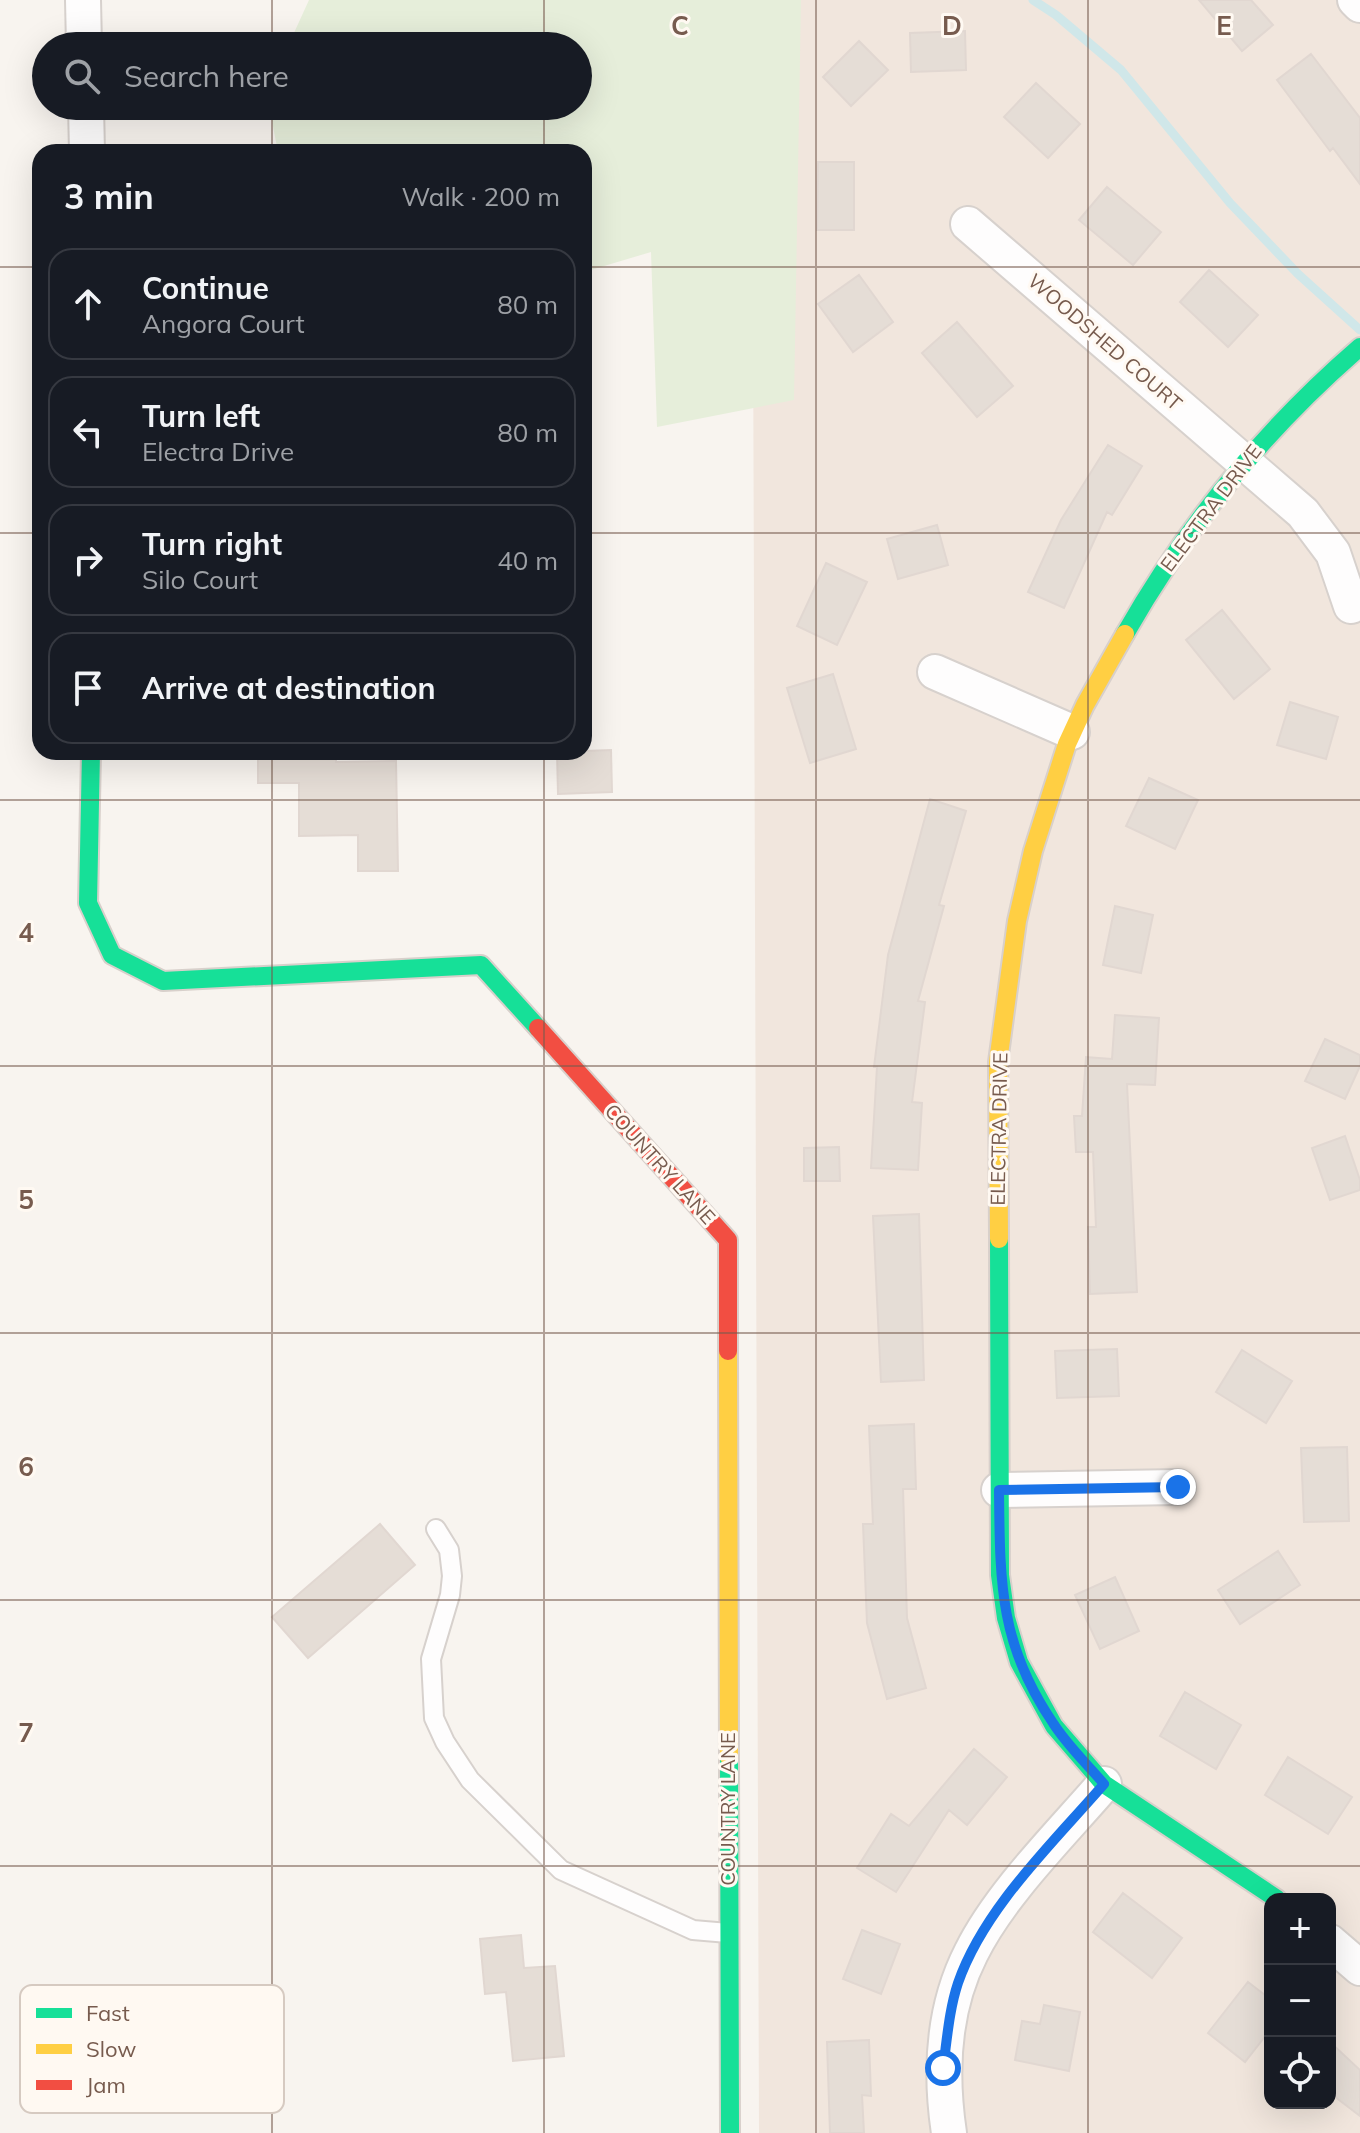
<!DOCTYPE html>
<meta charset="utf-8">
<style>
body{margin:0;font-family:Mulish,sans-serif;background:#242831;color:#f1f3f6}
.controls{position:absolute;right:24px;bottom:24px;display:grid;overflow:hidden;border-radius:16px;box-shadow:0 8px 32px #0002}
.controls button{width:72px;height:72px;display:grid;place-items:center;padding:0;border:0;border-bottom:2px solid #363941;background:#171b24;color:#f1f3f6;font:40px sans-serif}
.stop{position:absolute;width:24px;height:24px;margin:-18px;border:6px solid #1a73e8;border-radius:50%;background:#fff}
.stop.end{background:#1a73e8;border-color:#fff;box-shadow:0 2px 8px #0008}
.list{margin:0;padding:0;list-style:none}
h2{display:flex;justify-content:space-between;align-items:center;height:104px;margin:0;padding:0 32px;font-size:34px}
h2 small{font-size:26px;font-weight:400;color:#9ea1a6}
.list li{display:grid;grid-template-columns:52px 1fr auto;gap:24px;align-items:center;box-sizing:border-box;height:112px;margin:0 16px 16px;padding:0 16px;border:2px solid #363941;border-radius:24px}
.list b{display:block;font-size:30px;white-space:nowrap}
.list p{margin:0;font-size:26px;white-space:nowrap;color:#9ea1a6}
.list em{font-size:26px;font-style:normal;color:#9ea1a6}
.icon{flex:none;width:44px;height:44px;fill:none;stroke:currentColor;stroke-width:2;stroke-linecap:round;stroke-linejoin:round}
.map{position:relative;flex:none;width:1360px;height:2133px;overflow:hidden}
.search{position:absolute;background:#171b24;box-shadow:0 8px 32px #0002;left:32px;top:32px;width:560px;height:88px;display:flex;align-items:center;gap:20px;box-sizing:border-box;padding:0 28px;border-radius:44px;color:#9ea1a6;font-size:30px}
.panel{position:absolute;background:#171b24;box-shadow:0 8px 32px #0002;left:32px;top:144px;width:560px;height:616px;border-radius:24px}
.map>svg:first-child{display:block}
.residential{fill:#f1e6dd;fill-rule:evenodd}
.green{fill:#e6eeda}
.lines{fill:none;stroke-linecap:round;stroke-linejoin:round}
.stream{stroke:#d0e7e9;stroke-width:9}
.building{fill:#e5ddd6;stroke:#e1d7d1;stroke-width:2}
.lane-casing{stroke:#d7d1cd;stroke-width:22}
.street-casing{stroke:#d7d1cd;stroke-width:38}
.fast-casing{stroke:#d8d0cb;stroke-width:22}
.slow-casing{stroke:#d8d0cb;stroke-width:22}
.jam-casing{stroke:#d8d0cb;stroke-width:22}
.lane{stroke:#fefdfd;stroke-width:18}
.street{stroke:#fefdfd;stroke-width:34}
.fast{stroke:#16e098;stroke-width:18}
.slow{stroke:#ffcf43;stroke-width:18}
.jam{stroke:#f24e42;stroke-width:18}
.route{stroke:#1a73e8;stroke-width:10}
.grid{fill:none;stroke:#775b4e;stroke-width:2;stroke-opacity:0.55}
.labels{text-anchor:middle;stroke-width:6;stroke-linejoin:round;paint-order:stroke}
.street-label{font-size:20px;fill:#775b4e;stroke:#fff9f2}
.key{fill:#fff9f2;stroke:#d6cac1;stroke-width:2}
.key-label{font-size:22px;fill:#775b4e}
.grid-label{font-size:26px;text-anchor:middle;font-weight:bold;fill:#775b4e;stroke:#fff9f2;stroke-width:6;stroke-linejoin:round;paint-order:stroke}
</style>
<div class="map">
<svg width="1360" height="2133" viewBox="0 0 1360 2133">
<rect width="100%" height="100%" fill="#f8f4ef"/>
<path class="residential" d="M 752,0 L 1360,0 L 1360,2133 L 759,2133 ZM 1270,1899 L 1330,1899 L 1330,2103 L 1270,2103 Z"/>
<path class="green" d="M 309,0 L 801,0 L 794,400 L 657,427 L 651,252 L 584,272 L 584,152 L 278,152 L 269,106 L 578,106 L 578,46 L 288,46 Z"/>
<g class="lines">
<path class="stream" d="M 1033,0 L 1056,15 L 1121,70 L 1230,203 L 1298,274 L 1360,330"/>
</g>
<path class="building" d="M 1199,0 L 1251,0 L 1273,25 L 1242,51 Z
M 965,31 L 966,70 L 911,72 L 910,33 Z
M 859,41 L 888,70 L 851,106 L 823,77 Z
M 1311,54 L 1360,118 L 1360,184 L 1333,148 L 1330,151 L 1277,80 Z
M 1036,83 L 1080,124 L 1048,158 L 1004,117 Z
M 818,162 L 854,162 L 854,230 L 817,230 Z
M 1107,187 L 1161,232 L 1133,265 L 1079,220 Z
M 1209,270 L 1258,315 L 1228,347 L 1180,302 Z
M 859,275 L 893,322 L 853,352 L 818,304 Z
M 957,322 L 1013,386 L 977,417 L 922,353 Z
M 1108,445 L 1142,466 L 1112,515 L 1107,512 L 1064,608 L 1028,592 L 1061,520 Z
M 937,525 L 948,565 L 898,579 L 887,539 Z
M 826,563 L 867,582 L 837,645 L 797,626 Z
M 1222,610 L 1270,669 L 1234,699 L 1186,640 Z
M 833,674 L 856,749 L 810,763 L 787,688 Z
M 1290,702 L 1338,717 L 1326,759 L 1277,745 Z
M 611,750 L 612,792 L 558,794 L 557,752 Z
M 258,752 L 336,752 L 336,762 L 396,761 L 398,871 L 358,871 L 358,835 L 299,836 L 299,783 L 258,783 Z
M 1149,778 L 1198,800 L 1175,849 L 1126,826 Z
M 930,799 L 966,811 L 939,905 L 944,906 L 918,1001 L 925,1002 L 912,1102 L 922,1103 L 918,1170 L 871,1168 L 877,1067 L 874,1067 L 888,955 Z
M 1115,906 L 1153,915 L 1141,973 L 1103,965 Z
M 1115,1015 L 1159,1018 L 1155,1085 L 1127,1084 L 1137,1292 L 1090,1294 L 1088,1227 L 1096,1227 L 1093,1152 L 1076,1152 L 1074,1116 L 1082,1116 L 1086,1057 L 1112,1059 Z
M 1325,1039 L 1360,1055 L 1360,1066 L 1345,1099 L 1305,1081 Z
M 1345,1136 L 1360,1180 L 1360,1190 L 1330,1200 L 1312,1148 Z
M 839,1147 L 840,1181 L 804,1181 L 804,1148 Z
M 919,1214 L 924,1380 L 881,1382 L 873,1216 Z
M 1117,1349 L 1119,1396 L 1057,1398 L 1055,1351 Z
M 1242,1350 L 1292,1381 L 1266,1423 L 1216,1392 Z
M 914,1424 L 916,1489 L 903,1489 L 907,1618 L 926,1688 L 887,1699 L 867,1623 L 863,1524 L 873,1524 L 869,1426 Z
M 1347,1447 L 1349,1521 L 1304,1522 L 1301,1448 Z
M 380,1524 L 415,1565 L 308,1658 L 272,1617 Z
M 1278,1551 L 1300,1585 L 1240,1624 L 1218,1590 Z
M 1115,1577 L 1139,1631 L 1100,1649 L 1075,1595 Z
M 1185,1692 L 1241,1725 L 1216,1769 L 1160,1736 Z
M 974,1749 L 1007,1777 L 967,1825 L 949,1810 L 896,1892 L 857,1868 L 891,1814 L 909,1826 Z
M 1288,1757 L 1352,1797 L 1328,1834 L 1265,1795 Z
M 1123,1893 L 1182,1938 L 1152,1978 L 1093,1932 Z
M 862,1930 L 900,1944 L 881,1994 L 843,1979 Z
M 521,1935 L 524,1968 L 555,1966 L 564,2056 L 513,2061 L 506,1992 L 485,1994 L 480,1939 Z
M 1248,1982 L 1270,1999 L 1270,2030 L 1245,2062 L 1208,2033 Z
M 1044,2005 L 1080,2012 L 1069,2071 L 1015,2060 L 1022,2021 L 1040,2024 Z
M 869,2040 L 871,2096 L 862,2095 L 864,2133 L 830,2133 L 827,2042 Z
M 1330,2042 L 1360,2070 L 1360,2116 L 1330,2093 Z"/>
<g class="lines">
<defs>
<path id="lane" d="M 436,1529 L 449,1550 L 452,1576 L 450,1595 L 431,1659 L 434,1718 L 445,1742 L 470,1780 L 561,1870 L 693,1930 L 728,1933"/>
<path id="street" d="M 83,0 L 84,46
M 1355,0 L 1360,5
M 86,106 L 87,152
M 968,224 L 1303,513 L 1333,553 L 1351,606
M 935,672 L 1072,732
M 999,1490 L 1178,1487
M 1330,1942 L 1360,1968
M 949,2133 C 940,2073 943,2008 971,1953 C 1000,1894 1061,1834 1104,1784"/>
<path id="fast" d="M 1125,634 C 1187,525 1265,429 1360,347
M 91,752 L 88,903 L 112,955 L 163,981 L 481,965 L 538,1028
M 999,1239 L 1000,1575 L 1006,1618 L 1019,1662 L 1054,1726 L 1104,1784 L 1277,1899
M 729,1757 L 730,2133"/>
<path id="slow" d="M 999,1239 L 998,1062 L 1017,921 L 1033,851 L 1067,744 L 1085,705 L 1125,634
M 728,1351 L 729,1757"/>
<path id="jam" d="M 538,1028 L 728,1240 L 728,1351"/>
</defs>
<use href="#lane" class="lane-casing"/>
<use href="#street" class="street-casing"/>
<use href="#fast" class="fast-casing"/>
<use href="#slow" class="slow-casing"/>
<use href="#jam" class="jam-casing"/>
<use href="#lane" class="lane"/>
<use href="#street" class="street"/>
<use href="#fast" class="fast"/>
<use href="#slow" class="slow"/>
<use href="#jam" class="jam"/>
</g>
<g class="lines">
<path class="route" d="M 943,2068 C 947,2040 949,2010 958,1983 C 984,1908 1053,1843 1104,1784 C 1087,1764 1067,1745 1053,1723 C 999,1644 1000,1581 999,1490 L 1178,1487"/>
</g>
<path class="grid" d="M 272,0 L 272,46M 544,0 L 544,46M 816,0 L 816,2133M 1088,0 L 1088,2133M 272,106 L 272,152M 544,106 L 544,152M 0,267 L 40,267M 584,267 L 1360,267M 0,533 L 40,533M 584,533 L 1360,533M 272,752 L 272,2133M 544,752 L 544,2133M 0,800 L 1360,800M 0,1066 L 1360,1066M 0,1333 L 1360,1333M 0,1600 L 1360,1600M 0,1866 L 1360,1866"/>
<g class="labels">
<g class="street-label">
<text transform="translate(1105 342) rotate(41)" y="7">WOODSHED COURT</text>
<text transform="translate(1211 508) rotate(-53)" y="7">ELECTRA DRIVE</text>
<text transform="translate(999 1129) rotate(-89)" y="7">ELECTRA DRIVE</text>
<text transform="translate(660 1164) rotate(48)" y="7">COUNTRY LANE</text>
<text transform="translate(728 1809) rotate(-90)" y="7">COUNTRY LANE</text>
</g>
</g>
<rect x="20" y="1985" width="264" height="128" rx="12" class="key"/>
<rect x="36" y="2008" width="36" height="10" fill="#16e098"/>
<rect x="36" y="2044" width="36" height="10" fill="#ffcf43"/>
<rect x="36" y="2080" width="36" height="10" fill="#f24e42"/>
<g class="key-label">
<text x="86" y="2021">Fast</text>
<text x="86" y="2057">Slow</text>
<text x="86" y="2093">Jam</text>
</g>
<g class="grid-label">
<text x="680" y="35">C</text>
<text x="952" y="35">D</text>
<text x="1224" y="35">E</text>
<text x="26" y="942">4</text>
<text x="26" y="1209">5</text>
<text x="26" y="1476">6</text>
<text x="26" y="1742">7</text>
</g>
</svg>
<div class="controls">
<button>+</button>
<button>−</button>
<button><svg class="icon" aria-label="locate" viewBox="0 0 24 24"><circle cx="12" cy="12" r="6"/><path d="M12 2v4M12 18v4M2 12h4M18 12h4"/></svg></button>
</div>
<div class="stop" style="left:943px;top:2068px"></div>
<div class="stop end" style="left:1178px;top:1487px"></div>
<div class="search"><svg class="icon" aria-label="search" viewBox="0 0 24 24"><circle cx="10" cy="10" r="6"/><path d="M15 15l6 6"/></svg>Search here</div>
<section class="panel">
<h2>3 min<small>Walk · 200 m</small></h2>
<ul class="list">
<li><svg class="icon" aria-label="ahead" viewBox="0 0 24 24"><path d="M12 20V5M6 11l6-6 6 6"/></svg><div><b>Continue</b><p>Angora Court</p></div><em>80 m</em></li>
<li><svg class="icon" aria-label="left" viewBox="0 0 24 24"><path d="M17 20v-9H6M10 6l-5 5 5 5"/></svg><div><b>Turn left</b><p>Electra Drive</p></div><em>80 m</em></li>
<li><svg class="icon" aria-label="right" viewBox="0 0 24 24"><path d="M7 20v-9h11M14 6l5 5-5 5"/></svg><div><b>Turn right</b><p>Silo Court</p></div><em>40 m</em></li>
<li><svg class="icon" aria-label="arrive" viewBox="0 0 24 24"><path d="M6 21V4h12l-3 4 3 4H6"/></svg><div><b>Arrive at destination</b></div></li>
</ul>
</section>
</div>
